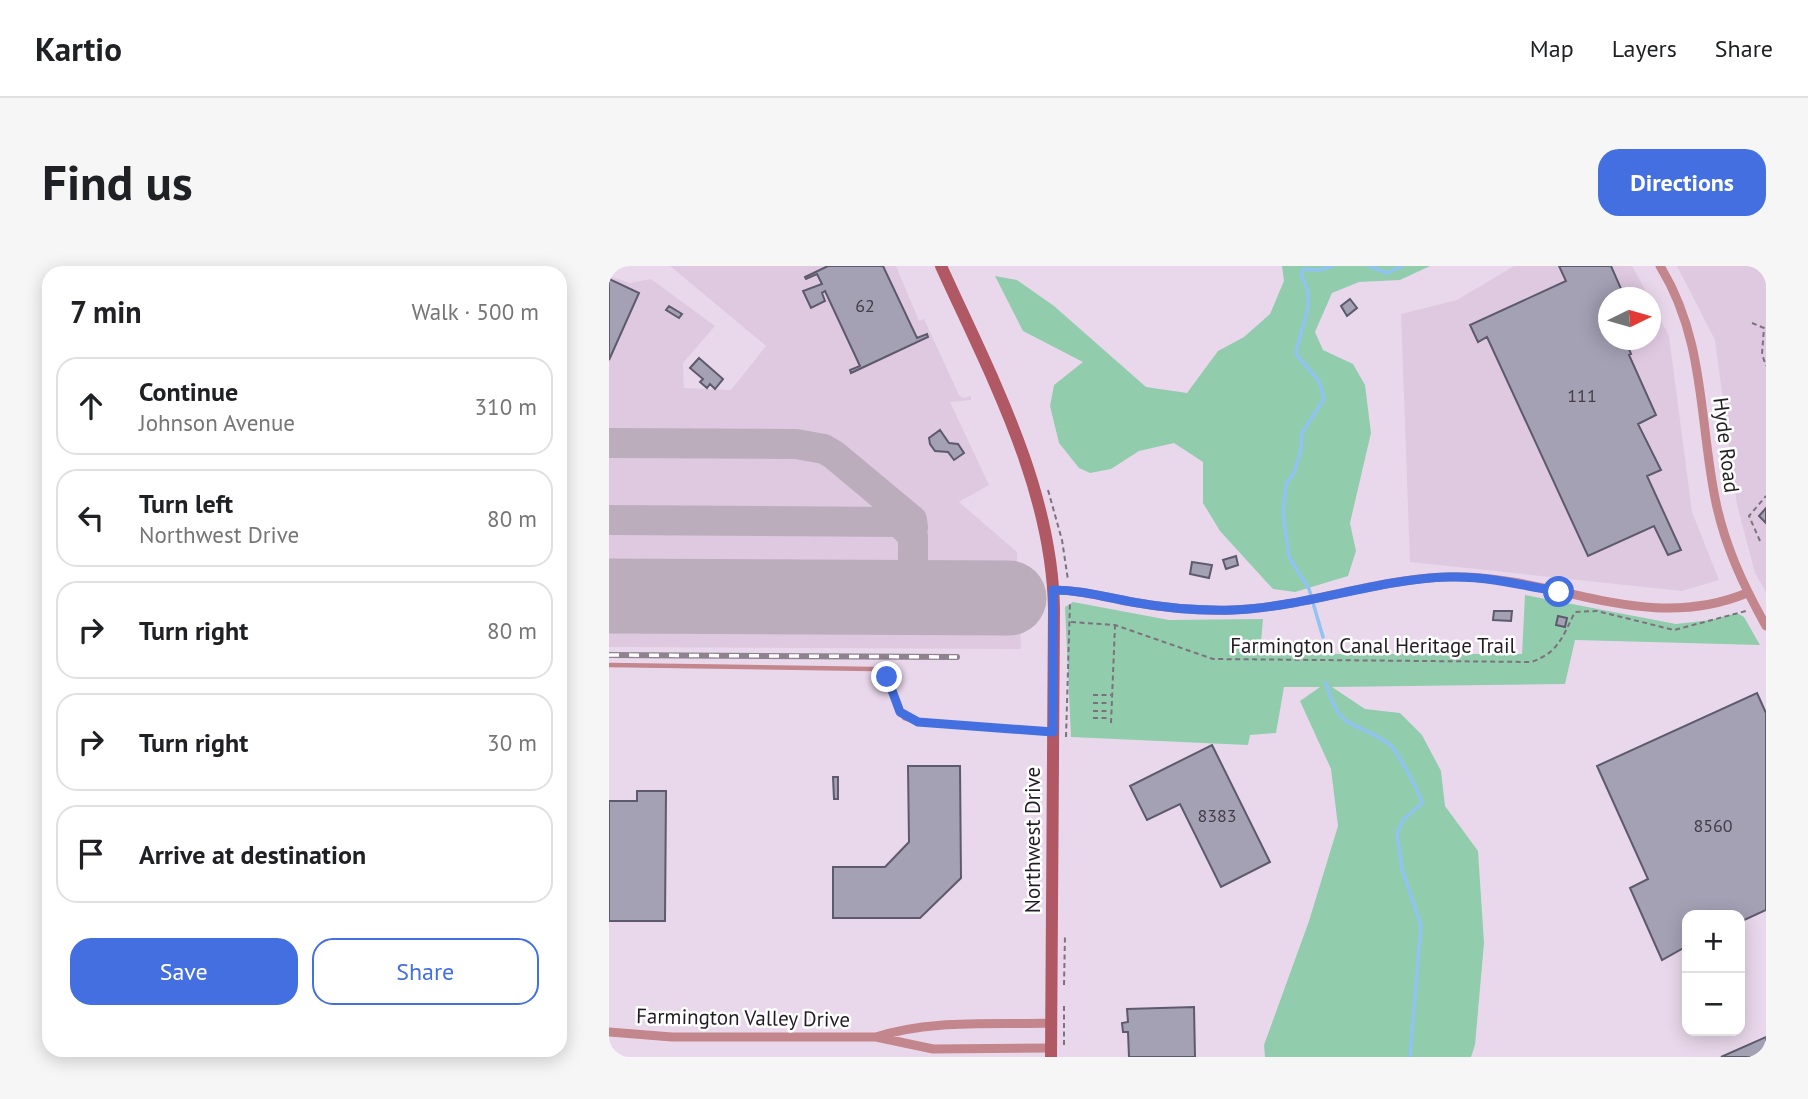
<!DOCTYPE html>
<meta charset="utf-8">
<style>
body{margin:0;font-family:"PT Sans",sans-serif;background:#f6f6f6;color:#202124}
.controls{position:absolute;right:21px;bottom:21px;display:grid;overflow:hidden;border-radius:14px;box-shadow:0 4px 18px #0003}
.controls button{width:63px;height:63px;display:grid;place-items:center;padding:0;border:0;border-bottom:2px solid #e0e0e0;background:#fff;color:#202124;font:35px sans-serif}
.compass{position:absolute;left:989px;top:21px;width:63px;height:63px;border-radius:50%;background:#fff;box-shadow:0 4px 18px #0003;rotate:85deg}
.stop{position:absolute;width:21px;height:21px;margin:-16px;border:5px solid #436fe1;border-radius:50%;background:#fff}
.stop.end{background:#436fe1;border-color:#fff;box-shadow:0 2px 7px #0008}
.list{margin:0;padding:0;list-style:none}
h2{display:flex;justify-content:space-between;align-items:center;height:91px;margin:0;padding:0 28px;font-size:30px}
h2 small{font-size:23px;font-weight:400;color:#757577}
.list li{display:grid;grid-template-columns:46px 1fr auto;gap:21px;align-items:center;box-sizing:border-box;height:98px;margin:0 14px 14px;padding:0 14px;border:2px solid #e0e0e0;border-radius:21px}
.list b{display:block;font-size:26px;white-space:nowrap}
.list p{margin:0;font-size:23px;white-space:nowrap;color:#757577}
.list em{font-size:23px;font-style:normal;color:#757577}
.actions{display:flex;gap:14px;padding:21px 28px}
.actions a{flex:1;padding:16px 0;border:2px solid #436fe1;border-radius:21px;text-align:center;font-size:24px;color:#436fe1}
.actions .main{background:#436fe1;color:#fff}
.icon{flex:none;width:38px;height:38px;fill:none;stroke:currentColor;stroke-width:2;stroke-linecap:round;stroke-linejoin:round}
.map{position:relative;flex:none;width:1157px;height:791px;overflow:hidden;border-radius:21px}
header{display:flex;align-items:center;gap:42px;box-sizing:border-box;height:98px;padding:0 35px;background:#fff;border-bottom:2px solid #e0e0e0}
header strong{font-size:33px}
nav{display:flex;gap:38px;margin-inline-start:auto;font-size:24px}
.intro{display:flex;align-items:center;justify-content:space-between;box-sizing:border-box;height:168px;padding:0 42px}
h1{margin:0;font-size:49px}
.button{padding:18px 32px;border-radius:21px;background:#436fe1;color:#fff;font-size:24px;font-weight:700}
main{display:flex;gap:42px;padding:0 42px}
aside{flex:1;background:#fff;border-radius:21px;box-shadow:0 4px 18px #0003}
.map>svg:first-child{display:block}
.built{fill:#dfc9e1}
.green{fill:#91cdad}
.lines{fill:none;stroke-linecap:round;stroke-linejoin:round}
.stream{stroke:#90c3f2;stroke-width:3.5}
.taxiway{stroke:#bcadbd;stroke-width:30}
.runway{stroke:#bcadbd;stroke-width:75}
.building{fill:#a4a1b5;stroke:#5d5a6d;stroke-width:2}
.path{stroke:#7c717d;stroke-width:2;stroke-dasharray:5 3.5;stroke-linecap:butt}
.service{stroke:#c3868c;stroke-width:4.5}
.minor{stroke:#c3868c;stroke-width:9}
.secondary{stroke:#b05864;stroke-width:12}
.rail-casing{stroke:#8e828f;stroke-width:6}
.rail{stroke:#fff;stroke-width:3.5;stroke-dasharray:10;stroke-linecap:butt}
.route{stroke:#436fe1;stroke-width:9}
.labels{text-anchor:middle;stroke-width:5;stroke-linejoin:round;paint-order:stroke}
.number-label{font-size:18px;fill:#423d48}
.street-label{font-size:21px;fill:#221c23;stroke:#fff}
</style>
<header>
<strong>Kartio</strong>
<nav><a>Map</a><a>Layers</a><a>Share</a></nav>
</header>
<div class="intro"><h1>Find us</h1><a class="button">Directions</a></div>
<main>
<aside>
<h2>7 min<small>Walk · 500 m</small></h2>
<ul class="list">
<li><svg class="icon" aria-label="ahead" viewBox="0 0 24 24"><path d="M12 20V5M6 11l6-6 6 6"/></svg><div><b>Continue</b><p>Johnson Avenue</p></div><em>310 m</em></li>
<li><svg class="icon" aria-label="left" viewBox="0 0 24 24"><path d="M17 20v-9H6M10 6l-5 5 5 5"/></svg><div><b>Turn left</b><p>Northwest Drive</p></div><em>80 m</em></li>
<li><svg class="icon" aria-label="right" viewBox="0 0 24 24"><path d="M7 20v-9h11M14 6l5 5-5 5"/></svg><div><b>Turn right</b></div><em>80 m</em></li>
<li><svg class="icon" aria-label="right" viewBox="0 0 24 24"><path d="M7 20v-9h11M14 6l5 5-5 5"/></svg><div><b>Turn right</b></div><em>30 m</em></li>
<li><svg class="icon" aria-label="arrive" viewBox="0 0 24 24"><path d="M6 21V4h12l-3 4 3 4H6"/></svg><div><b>Arrive at destination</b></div></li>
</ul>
<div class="actions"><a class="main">Save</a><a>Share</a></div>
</aside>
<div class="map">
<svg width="1157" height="791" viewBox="0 0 1157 791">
<rect width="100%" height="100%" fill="#e9d8eb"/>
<path class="built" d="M 61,0 L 287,0 L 310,55 L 315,53 L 350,129 L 354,132 L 362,130 L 362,134 L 341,136 L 380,219 L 350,236 L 408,286 L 412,383 L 0,381 L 0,10 L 21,17 L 42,13 L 106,60 L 74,97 L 75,122 L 122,124 L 157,80 Z
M 905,0 L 1023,0 L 1040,31 L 1000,32 L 1000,74 L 1042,74 L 1042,35 L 1060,70 L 1083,246 L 1110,314 L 1073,325 L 801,296 L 792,48 L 848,34 Z
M 1068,0 L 1157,0 L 1157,326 L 1146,307 L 1128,239 L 1106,74 Z"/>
<path class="green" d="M 673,0 L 821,0 L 791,14 L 750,16 L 723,27 L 706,66 L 714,84 L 744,98 L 756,119 L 762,167 L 741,257 L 747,285 L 739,310 L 686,326 L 664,323 L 611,265 L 594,237 L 594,196 L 565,177 L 530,185 L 502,203 L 481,207 L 470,202 L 450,177 L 441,140 L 445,119 L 474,96 L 414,65 L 386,10 L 408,14 L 445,40 L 537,121 L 578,127 L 609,85 L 635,71 L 661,48 L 675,15 Z
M 916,329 L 1067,358 L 1102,354 L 1128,347 L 1135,351 L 1151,379 L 966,374 L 956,418 L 723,421 L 756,443 L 791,447 L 813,469 L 832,505 L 836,540 L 869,585 L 875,677 L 866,779 L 862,791 L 656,791 L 655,779 L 700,655 L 729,560 L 722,503 L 691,435 L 711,421 L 675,421 L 667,467 L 641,469 L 639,479 L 462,471 L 456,341 L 464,336 L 560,354 L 654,353 L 651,388 L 913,388 Z"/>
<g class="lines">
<path class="stream" d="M 760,0 L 778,7 L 793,0
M 714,371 L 700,323 L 680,291 L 674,247 L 677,218 L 685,207 L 692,184 L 693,167 L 715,133 L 710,115 L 687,88 C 691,60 709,37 692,9 L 694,3 L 710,4 L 724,0
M 717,417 C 731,469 747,453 781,479 C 788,484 811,528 813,537 L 794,554 L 788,567 L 793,603 L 812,659 L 801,791"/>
<path class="taxiway" d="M 0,177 L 187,178 L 215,183 L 225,189 L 303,254 L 304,262
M 0,254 L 290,256 L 304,270 L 304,332"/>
<path class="runway" d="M 0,330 L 400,332"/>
</g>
<path class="building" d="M 219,0 L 274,0 L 308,72 L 318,68 L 319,71 L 242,107 L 241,104 L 251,100 L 216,25 L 213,27 L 216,35 L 202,42 L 194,25 L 213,18 L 208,8 L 197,13 L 196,11 Z
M 950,0 L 1002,0 L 1013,25 L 1000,32 L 1000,74 L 1021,74 L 1018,78 L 1022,88 L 1020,89 L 1047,149 L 1029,158 L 1052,204 L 1038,210 L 1072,284 L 1059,289 L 1045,260 L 979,290 L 878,71 L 869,76 L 861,59 L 957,15 Z
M 0,13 L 30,27 L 0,94 Z
M 741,33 L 748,42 L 738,50 L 732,40 Z
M 60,40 L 73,48 L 70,52 L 57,44 Z
M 90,92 L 114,113 L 106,123 L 101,118 L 98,122 L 91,116 L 94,113 L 81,102 Z
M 331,164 L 340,177 L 349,178 L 355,187 L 345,194 L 339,186 L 326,185 L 321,178 L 320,172 Z
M 1157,242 L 1157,257 L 1150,250 Z
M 627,290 L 629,299 L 617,303 L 614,294 Z
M 583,296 L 603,299 L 600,312 L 581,308 Z
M 885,345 L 903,345 L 902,355 L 884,354 Z
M 949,350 L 958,352 L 956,361 L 947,359 Z
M 1148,427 L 1157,447 L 1157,644 L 1131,656 L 1131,649 L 1078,649 L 1078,680 L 1053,694 L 1021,622 L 1039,613 L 988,500 Z
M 603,479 L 661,596 L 612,621 L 571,538 L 538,554 L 521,520 Z
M 299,500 L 351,500 L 352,612 L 311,652 L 224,652 L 224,601 L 276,601 L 300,576 Z
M 224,511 L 229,511 L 229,533 L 225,533 Z
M 28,525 L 57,525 L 56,655 L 0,655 L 0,535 L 28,535 Z
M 585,741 L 586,791 L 520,791 L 519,766 L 514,766 L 513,757 L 519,756 L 518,743 Z
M 1157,771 L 1157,791 L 1112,791 Z"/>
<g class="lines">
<path class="path" d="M 1143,57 L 1155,62 L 1153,88 L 1157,100
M 439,224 L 453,274 L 459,314
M 1151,275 L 1140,250 L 1157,230
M 462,356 L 506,359 L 604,393 L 922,396 C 950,387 954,369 966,346 L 988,345 L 1065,364 L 1137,345
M 484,429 L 502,429
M 484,437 L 501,437
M 484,445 L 500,445
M 484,452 L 501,452
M 502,457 L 506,360
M 457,471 L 461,337
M 455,719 L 456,669
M 455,779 L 455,739"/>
<path class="service" d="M 0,399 L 264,403 L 278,411 L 295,452 L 309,456 L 443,465"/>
<path class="minor" d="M 1051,0 C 1096,73 1090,152 1106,232 C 1115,278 1134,319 1157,360
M 444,324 C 472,324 496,331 523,336 C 556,342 589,345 623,344 C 702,341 778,308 858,311 C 956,315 1041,367 1138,327
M 0,766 L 63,771 L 267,771 L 324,783 L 442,782
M 267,771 C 322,753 385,759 442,757"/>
<path class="secondary" d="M 332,0 C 381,108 443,222 445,343 L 442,791"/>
<defs>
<path id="rail" d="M 0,389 L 348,391"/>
</defs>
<use href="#rail" class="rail-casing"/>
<use href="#rail" class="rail"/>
</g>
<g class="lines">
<path class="route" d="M 278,411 L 291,446 L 309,456 L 444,466 L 444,324 C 472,324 496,331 523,336 C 556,342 590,345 624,344 C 697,341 767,313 840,311 C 877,310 914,319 950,326"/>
</g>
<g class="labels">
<g class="number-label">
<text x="256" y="46">62</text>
<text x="973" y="136">111</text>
<text x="608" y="556">8383</text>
<text x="1104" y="566">8560</text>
</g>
<g class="street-label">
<text transform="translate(1117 179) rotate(83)" y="7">Hyde Road</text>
<text x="764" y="387">Farmington Canal Heritage Trail</text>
<text transform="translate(424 574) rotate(-90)" y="7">Northwest Drive</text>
<text transform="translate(134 752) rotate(1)" y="7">Farmington Valley Drive</text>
</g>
</g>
</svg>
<div class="controls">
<button>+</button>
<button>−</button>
</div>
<svg class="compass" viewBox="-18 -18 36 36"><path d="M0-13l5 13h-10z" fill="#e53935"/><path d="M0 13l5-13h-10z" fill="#757577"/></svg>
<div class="stop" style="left:950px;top:326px"></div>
<div class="stop end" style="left:278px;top:411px"></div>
</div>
</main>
